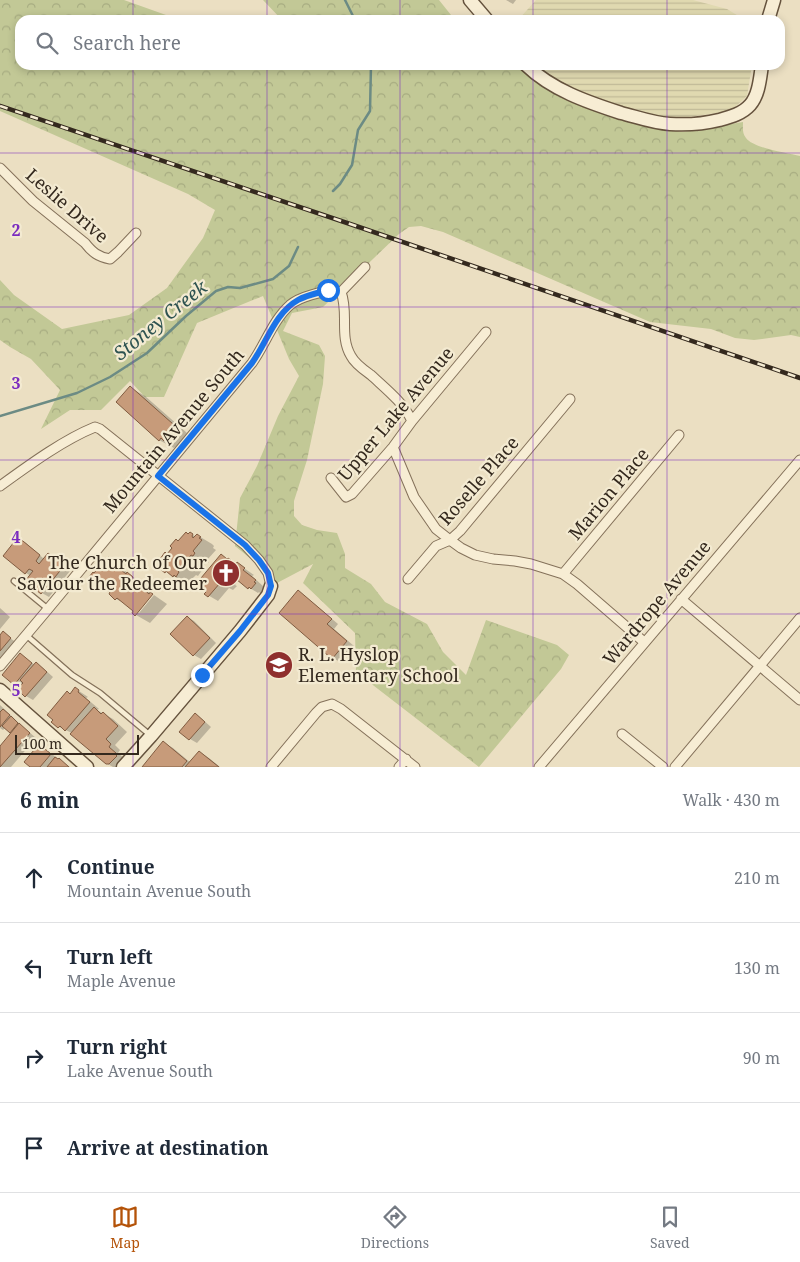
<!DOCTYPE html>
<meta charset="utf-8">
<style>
body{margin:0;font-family:"Noto Serif",serif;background:#f2f2f3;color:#1f2937}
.scale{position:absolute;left:15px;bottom:12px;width:124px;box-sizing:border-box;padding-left:5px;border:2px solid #34291e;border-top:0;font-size:14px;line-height:18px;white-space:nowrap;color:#34291e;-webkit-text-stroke:4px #f3ead1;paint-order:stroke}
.stop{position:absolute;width:15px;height:15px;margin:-11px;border:4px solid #1a73e8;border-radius:50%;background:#fff}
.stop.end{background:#1a73e8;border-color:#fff;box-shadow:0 1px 5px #0008}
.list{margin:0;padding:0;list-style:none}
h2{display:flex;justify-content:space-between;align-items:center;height:65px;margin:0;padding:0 20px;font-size:21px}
h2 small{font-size:16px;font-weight:400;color:#747a83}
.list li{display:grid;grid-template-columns:32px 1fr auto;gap:15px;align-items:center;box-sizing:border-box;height:90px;padding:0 20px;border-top:1px solid #e0e1e3}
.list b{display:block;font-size:19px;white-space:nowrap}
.list p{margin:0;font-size:16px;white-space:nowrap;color:#747a83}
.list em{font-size:16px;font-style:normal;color:#747a83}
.icon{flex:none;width:28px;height:28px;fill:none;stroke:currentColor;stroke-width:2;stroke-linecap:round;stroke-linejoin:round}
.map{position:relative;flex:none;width:800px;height:767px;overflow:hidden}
.search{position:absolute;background:#fff;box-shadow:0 2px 8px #0003;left:15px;right:15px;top:15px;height:55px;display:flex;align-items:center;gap:12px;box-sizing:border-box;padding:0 18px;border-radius:15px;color:#747a83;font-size:19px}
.sheet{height:425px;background:#fff}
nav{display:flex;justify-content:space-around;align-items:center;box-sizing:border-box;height:70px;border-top:1px solid #e0e1e3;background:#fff;font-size:14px;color:#747a83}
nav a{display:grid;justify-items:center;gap:2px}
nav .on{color:#b45309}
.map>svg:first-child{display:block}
.farmland{fill:url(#farmland-rules)}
.forest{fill:url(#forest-crowns)}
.shadow{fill:#0003}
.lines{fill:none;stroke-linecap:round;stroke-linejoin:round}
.stream{stroke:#6c8b84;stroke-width:2.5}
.building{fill:#c79b7a;stroke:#815c41}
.lane-casing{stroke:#84715a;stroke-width:7}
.street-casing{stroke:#84715a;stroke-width:11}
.secondary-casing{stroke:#65523d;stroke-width:15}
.lane{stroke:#f7edd4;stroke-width:4.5}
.street{stroke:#f7edd4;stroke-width:9}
.secondary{stroke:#f7edd4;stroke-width:12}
.rail-casing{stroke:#34291e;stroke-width:4.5}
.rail{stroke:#f3ead1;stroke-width:2.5;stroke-dasharray:8;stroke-linecap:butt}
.route{stroke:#1a73e8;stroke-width:6}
.grid{fill:none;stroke:#7b2cbf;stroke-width:1;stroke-opacity:0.55}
.labels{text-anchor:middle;stroke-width:4.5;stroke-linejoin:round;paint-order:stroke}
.street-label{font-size:18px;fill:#34291e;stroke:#f3ead1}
.poi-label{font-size:18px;fill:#34291e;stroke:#f3ead1;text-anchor:end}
.water-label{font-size:19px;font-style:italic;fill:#2e5351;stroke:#f3ead1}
.grid-label{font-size:16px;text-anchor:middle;font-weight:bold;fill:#7b2cbf;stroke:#f3ead1;stroke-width:4.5;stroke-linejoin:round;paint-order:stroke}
</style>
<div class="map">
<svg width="800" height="767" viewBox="0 0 800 767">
<defs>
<pattern id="farmland-rules" width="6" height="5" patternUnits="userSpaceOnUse" patternTransform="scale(1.25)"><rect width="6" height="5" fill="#e0d9b0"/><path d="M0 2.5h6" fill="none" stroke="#c1ba97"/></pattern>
<pattern id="forest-crowns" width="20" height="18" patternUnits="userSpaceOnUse" patternTransform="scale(1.25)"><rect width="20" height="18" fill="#c2c896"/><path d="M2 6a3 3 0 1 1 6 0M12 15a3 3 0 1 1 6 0" fill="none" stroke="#a7ac81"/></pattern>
</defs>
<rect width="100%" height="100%" fill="#ebdfc2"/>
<path class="farmland" d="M 536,0 L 693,0 L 727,9 L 745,20 L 518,20 Z
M 535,65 L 752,65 L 747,96 L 733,109 L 723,112 L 682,118 L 649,115 L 607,102 L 562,85 L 544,74 Z"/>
<path class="forest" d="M 0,0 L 124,0 L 180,20 L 20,20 L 20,65 L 522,65 L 540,84 L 558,95 L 628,121 L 682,132 L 743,122 C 743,128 742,133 746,138 C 753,148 787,153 800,156 L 800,337 L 791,335 L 754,340 L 735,338 L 711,329 L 650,322 L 443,232 L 421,226 L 409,227 L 399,234 L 323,307 L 292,313 L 283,331 L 319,345 L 325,356 L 323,384 L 307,460 L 294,501 L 294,516 L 302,525 L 317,530 L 337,533 L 345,554 L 345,568 L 371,584 L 385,602 L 427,624 L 443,652 L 466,675 L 486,620 L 557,645 L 569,655 L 561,669 L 479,767 L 356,672 L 355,633 L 303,583 L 313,564 L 277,583 L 271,575 L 235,546 L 240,498 L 257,466 L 278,416 L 299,376 L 289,359 L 263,296 L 197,323 L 164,397 L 145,397 L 130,381 L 101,410 L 70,410 L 41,429 L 60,390 L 31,359 L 10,347 L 0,340 L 0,280 L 14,295 L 62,329 L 129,315 L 167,288 L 203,238 L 215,210 L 188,194 L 0,111 Z
M 263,0 L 439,0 L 455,20 L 282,20 Z"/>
<path class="shadow" d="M 506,0 L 516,0 L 513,4 Z
M 131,388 L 145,396 L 187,433 L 185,436 L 188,439 L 179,449 L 175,447 L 174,448 L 159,440 Z
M 190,533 L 196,537 L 197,535 L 212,544 L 214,546 L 213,548 L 216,550 L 207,560 L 209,562 L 208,563 L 206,562 L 202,568 L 203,569 L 198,576 L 196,575 L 191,580 L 193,582 L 191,584 L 189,583 L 188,584 L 166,572 L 168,555 L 179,542 Z
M 19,539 L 26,543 L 44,559 L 48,554 L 55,558 L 70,571 L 49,597 L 42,593 L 31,576 L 26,573 Z
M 108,558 L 123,567 L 125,569 L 124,570 L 131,576 L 142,582 L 147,586 L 145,589 L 152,594 L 135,613 L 139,613 L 154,595 L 167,604 L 150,623 L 136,615 L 134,611 L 126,604 L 116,599 L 112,592 L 94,575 Z
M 238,564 L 254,575 L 252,576 L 264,587 L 263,588 L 265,590 L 261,594 L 259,592 L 258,593 L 238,581 L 235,585 L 237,586 L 233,590 L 229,588 L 218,601 L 206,594 Z
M 298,592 L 305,596 L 338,624 L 334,629 L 354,646 L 340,662 L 333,658 L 280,613 Z
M 0,608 L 10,617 L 0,629 Z
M 187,617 L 194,621 L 216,643 L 201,659 L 194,655 Z
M 3,633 L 17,643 L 0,663 L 0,637 Z
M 21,655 L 35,665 L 36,664 L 43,668 L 53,677 L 33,700 L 26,696 L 20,687 L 15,684 Z
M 76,689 L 88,697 L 86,698 L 99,709 L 97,710 L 113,719 L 127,732 L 115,745 L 120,750 L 118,753 L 125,759 L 121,767 L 113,767 L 106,763 L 72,733 L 59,727 L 53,722 Z
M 0,705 L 22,726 L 36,738 L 11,767 L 0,767 L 0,748 L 13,733 L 6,727 L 3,730 L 0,728 Z
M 195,715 L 202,719 L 211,727 L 197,743 L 190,739 L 181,731 Z
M 164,743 L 173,748 L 191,763 L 199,752 L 209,758 L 220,767 L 143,767 Z
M 39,746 L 46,750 L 70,767 L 32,767 Z"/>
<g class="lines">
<path class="stream" d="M 345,0 L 355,20
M 333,191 L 340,184 L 352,165 L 358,130 L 370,111 L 371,65
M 0,416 L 77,393 L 110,377 L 147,353 L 186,316 L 216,291 L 228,287 L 240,288 L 273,279 L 289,266 L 298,247"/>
</g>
<path class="building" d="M 130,386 L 173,424 L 171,426 L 175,430 L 164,441 L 161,438 L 159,441 L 116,402 Z
M 186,532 L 188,534 L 190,532 L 193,534 L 192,536 L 193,538 L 197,534 L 201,537 L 199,538 L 202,540 L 193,551 L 195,553 L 193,556 L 191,555 L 188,559 L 190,560 L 182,569 L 181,567 L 178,571 L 179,572 L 176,577 L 174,575 L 173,577 L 166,571 L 165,573 L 160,569 L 163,566 L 159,563 L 161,560 L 160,559 L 165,552 L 167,554 L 172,548 L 170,546 L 176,539 L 178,541 Z
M 18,537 L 40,555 L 36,561 L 39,564 L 48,553 L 64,566 L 41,594 L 25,581 L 33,571 L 29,569 L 25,574 L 3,556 Z
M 221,554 L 227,559 L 228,558 L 236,564 L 237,562 L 245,568 L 243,570 L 256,580 L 254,582 L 256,583 L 251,589 L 249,587 L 248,589 L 236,579 L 234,580 L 229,576 L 227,578 L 228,580 L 223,586 L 220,583 L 208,597 L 204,594 L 206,592 L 196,584 Z
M 108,557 L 111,559 L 110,561 L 126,574 L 127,572 L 133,577 L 132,579 L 149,594 L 150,592 L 153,594 L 135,616 L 132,613 L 133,611 L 117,598 L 115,600 L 109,594 L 110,592 L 93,579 L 92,580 L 89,577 L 93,572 L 94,573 Z
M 298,590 L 332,619 L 327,624 L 347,641 L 332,659 L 279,613 Z
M 187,616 L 210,638 L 193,656 L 170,634 Z
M 3,631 L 11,638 L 0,651 L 0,635 Z
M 20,653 L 32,663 L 14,685 L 2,675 Z
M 36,662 L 47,672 L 25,697 L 17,689 L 23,683 L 20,680 Z
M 75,687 L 79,690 L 78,692 L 90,702 L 65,731 L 60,726 L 58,728 L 51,722 L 53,720 L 47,715 L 67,691 L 70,694 Z
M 94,707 L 101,714 L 103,712 L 118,726 L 106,739 L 111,744 L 109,747 L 116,753 L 115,754 L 117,756 L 109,764 L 106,764 L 70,734 Z
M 3,709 L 10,715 L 0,727 L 0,712 Z
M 195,713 L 205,722 L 189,740 L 179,732 Z
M 11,716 L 18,723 L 10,733 L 2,726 Z
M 19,723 L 30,733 L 0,767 L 0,746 Z
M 163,741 L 187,761 L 182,767 L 142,767 Z
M 39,744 L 51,754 L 40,767 L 30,767 L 24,762 Z
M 199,751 L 219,767 L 185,767 Z
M 55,757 L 58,759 L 59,758 L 69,767 L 47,767 Z"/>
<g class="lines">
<defs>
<path id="lane" d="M 14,581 L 48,609
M 26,635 L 72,675 L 100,693 L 150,735"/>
<path id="street" d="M 0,168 L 33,201 L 85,243 C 92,252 98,257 110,259 L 118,252 L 136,233
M 341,292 C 349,313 339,336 351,356 C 355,364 364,370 371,375 C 386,389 403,402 412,421
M 393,447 L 414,497 L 436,529 L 450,540 L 461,548 L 475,555 L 493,559 L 515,561 L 531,564 L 563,574 L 577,584 L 644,642
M 331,478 L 346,497 L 352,494 L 393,447 L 412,421 L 486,332
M 0,486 C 29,465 63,440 95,427 L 100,429 L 245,545 L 259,560 L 268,573 L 271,586
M 563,574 L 679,435
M 408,579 L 436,546 L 450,540 L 460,531 L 570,399
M 681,599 L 800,700
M 0,666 L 48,609 L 252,363 C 265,345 273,320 290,305 C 296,300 304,297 311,295 C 324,291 328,290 341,292 L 365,267
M 622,734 L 663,767
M 271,767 L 316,713 L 322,707 L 332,704 L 341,709 L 415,767
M 399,767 L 406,759
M 539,767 L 800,460
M 675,767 L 800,618"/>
<path id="secondary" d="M 470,0 L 487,20
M 768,20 L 774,0
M 526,65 C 552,90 587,102 621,113 C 637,117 653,123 670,124 C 686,125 703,124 719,120 C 730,117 742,114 750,105 C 759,95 760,78 762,65
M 0,690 L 87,767
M 123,767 L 151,736 L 240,631 L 268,595 L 271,586"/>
</defs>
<use href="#lane" class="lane-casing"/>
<use href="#street" class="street-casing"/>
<use href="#secondary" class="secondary-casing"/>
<use href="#lane" class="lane"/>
<use href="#street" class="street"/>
<use href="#secondary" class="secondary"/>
<defs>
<path id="rail" d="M 0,106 L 356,226 L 800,378"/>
</defs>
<use href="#rail" class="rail-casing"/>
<use href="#rail" class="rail"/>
</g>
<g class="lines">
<path class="route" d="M 202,675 L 240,631 L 268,595 L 271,586 L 268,573 L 259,560 L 245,545 L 158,476 L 252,363 C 267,342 275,313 298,300 C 307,295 318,293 328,290"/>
</g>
<path class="grid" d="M 133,0 L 133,20M 267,0 L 267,20M 400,0 L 400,20M 533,0 L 533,20M 667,0 L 667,20M 133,65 L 133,767M 267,65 L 267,767M 400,65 L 400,767M 533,65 L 533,767M 667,65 L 667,767M 0,153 L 800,153M 0,307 L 800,307M 0,460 L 800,460M 0,614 L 800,614"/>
<defs>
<symbol id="church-disc" viewBox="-11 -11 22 22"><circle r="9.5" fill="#8f2f2e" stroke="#f3ead1"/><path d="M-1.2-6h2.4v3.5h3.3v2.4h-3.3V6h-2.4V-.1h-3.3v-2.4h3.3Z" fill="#fff"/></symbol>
<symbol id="school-disc" viewBox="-11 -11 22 22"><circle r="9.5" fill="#8f2f2e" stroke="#f3ead1"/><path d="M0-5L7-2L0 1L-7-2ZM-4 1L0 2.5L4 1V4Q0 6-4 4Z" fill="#fff"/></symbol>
</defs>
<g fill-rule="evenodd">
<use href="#church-disc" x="210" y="557" width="32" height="32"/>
<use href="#school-disc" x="263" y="649" width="32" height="32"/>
</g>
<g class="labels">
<g class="street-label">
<text transform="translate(67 206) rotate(41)" y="6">Leslie Drive</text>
<text transform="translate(396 414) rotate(-50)" y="6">Upper Lake Avenue</text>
<text transform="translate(174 431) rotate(-50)" y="6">Mountain Avenue South</text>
<text transform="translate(479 481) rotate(-49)" y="6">Roselle Place</text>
<text transform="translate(609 494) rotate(-50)" y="6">Marion Place</text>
<text transform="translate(657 603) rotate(-50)" y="6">Wardrope Avenue</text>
</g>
<g class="poi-label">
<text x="207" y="569">The Church of Our<tspan x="207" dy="21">Saviour the Redeemer</tspan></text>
<text x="298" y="661" text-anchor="start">R. L. Hyslop<tspan x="298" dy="21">Elementary School</tspan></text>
</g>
<g class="water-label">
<text transform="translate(160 320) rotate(-39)" y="7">Stoney Creek</text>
</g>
</g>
<g class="grid-label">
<text x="16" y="236">2</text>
<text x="16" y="389">3</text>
<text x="16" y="543">4</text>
<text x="16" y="696">5</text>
</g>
</svg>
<div class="scale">100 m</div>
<div class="stop" style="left:328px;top:290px"></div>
<div class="stop end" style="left:202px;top:675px"></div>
<div class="search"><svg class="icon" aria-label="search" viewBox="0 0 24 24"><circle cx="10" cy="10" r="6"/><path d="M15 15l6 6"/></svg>Search here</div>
</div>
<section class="sheet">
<h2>6 min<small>Walk · 430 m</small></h2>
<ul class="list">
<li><svg class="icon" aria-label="ahead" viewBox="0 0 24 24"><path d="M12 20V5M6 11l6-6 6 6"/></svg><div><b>Continue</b><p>Mountain Avenue South</p></div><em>210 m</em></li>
<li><svg class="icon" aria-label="left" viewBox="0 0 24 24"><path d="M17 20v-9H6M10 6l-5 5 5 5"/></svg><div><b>Turn left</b><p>Maple Avenue</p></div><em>130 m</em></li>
<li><svg class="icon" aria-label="right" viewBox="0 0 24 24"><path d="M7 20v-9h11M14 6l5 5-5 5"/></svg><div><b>Turn right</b><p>Lake Avenue South</p></div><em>90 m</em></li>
<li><svg class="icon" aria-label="arrive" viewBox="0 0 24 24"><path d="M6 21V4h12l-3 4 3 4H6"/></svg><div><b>Arrive at destination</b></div></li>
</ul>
</section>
<nav>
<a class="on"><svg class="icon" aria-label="map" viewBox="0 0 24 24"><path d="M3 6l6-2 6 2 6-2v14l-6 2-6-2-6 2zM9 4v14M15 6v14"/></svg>Map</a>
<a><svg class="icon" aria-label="directions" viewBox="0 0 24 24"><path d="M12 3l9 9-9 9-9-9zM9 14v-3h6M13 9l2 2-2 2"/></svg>Directions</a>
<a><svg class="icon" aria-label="saved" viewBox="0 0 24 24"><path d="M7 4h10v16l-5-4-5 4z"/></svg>Saved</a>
</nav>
